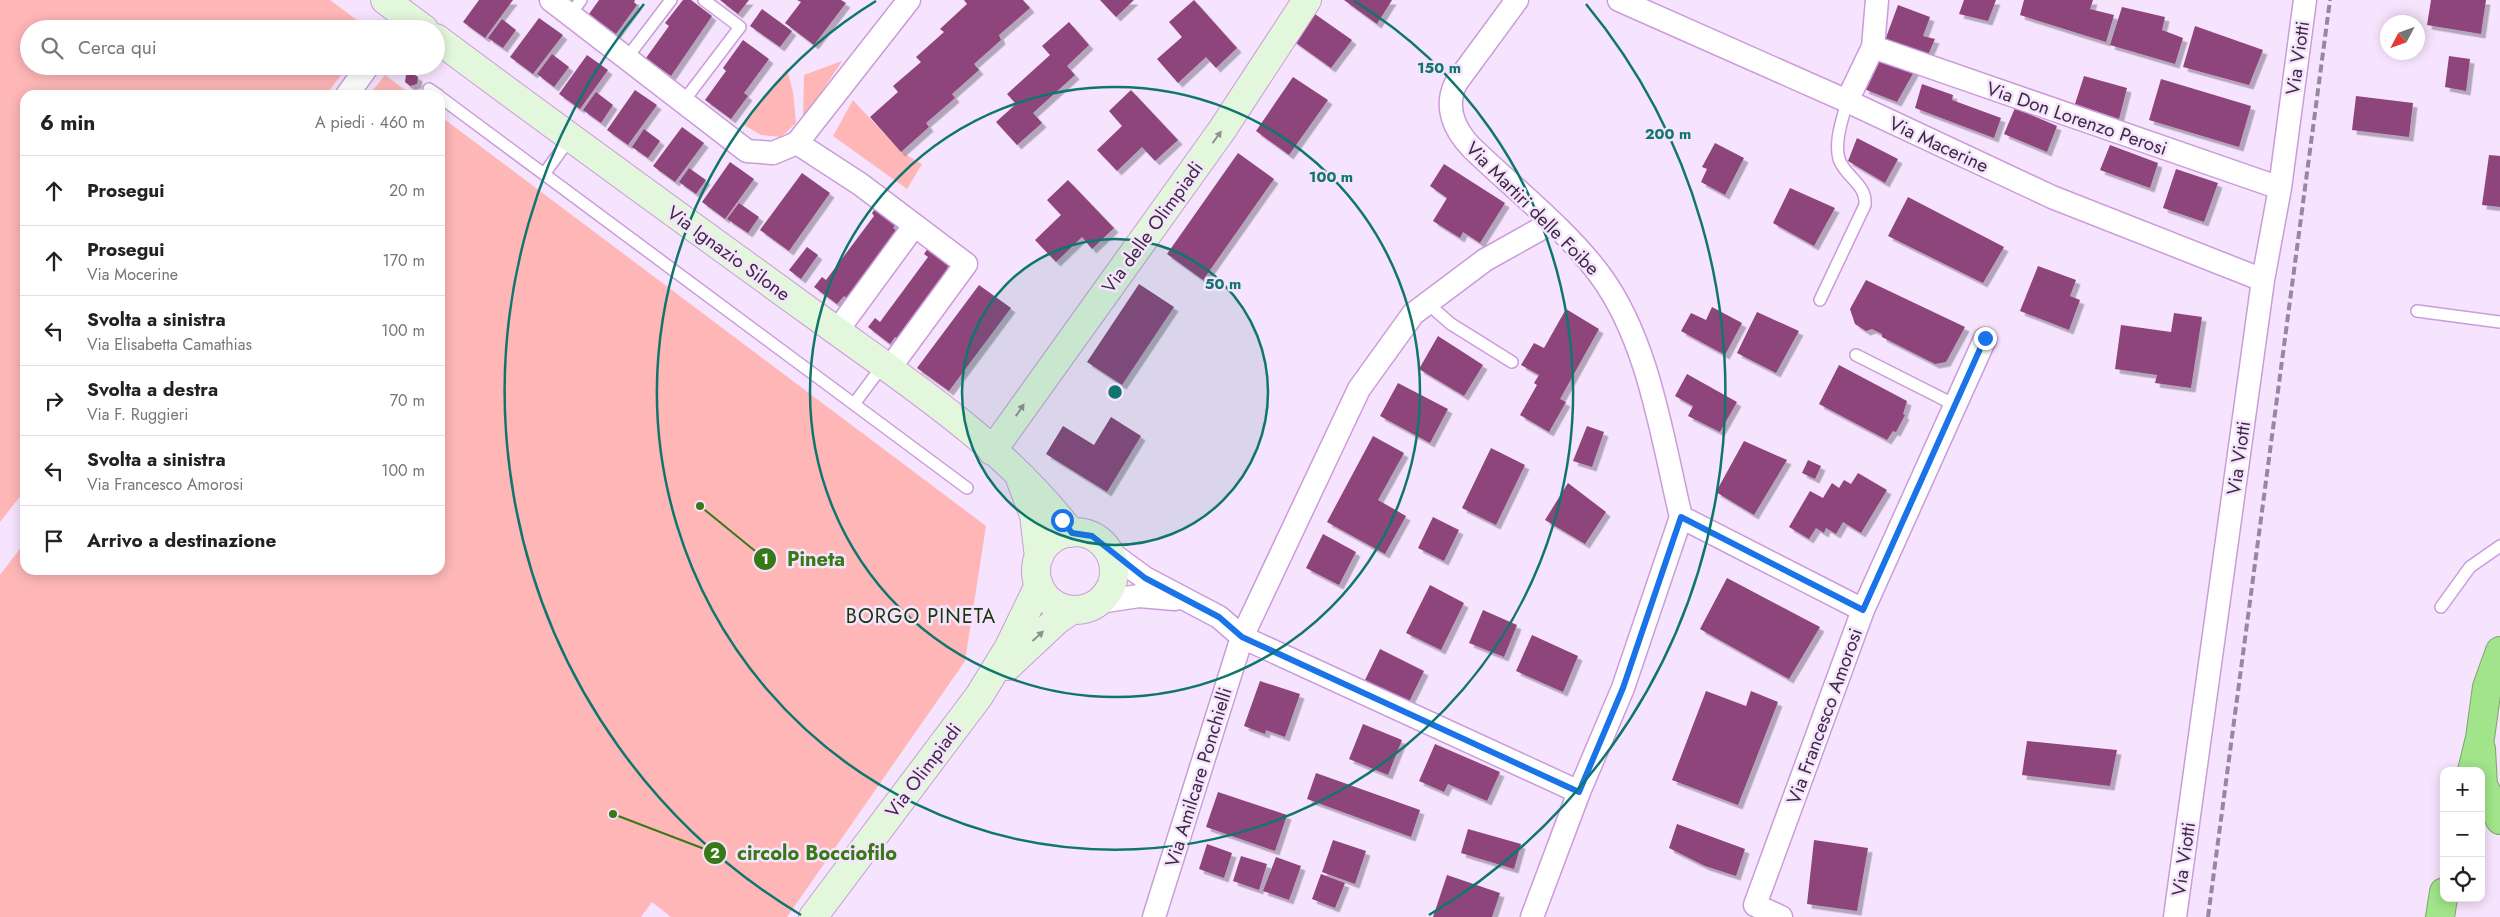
<!DOCTYPE html>
<html lang="it">
<meta charset="utf-8">
<style>
body{margin:0;font-family:Jost,sans-serif;background:#f6f6f6;color:#222}
.controls{position:absolute;right:15px;bottom:15px;display:grid;overflow:hidden;border-radius:10px;box-shadow:0 2px 12px #0003}
.controls button{width:45px;height:45px;display:grid;place-items:center;padding:0;border:0;border-bottom:1px solid #e0e0e0;background:#fff;color:#222;font:25px sans-serif}
.compass{position:absolute;left:2380px;top:15px;width:45px;height:45px;border-radius:50%;background:#fff;box-shadow:0 2px 12px #0003;rotate:229deg}
.stop{position:absolute;width:15px;height:15px;margin:-11px;border:4px solid #1a73e8;border-radius:50%;background:#fff}
.stop.end{background:#1a73e8;border-color:#fff;box-shadow:0 1px 5px #0008}
.list{margin:0;padding:0;list-style:none}
h2{display:flex;justify-content:space-between;align-items:center;height:65px;margin:0;padding:0 20px;font-size:21px}
h2 small{font-size:16px;font-weight:400;color:#767676}
.list li{display:grid;grid-template-columns:32px 1fr auto;gap:15px;align-items:center;box-sizing:border-box;height:70px;padding:0 20px;border-top:1px solid #e0e0e0}
.list b{display:block;font-size:19px;white-space:nowrap}
.list p{margin:0;font-size:16px;white-space:nowrap;color:#767676}
.list em{font-size:16px;font-style:normal;color:#767676}
.icon{flex:none;width:28px;height:28px;fill:none;stroke:currentColor;stroke-width:2;stroke-linecap:round;stroke-linejoin:round}
.map{position:relative;flex:none;width:2500px;height:917px;overflow:hidden}
.search{position:absolute;background:#fff;box-shadow:0 2px 12px #0003;left:20px;top:20px;width:425px;height:55px;display:flex;align-items:center;gap:12px;box-sizing:border-box;padding:0 18px;border-radius:28px;color:#767676;font-size:19px}
.panel{position:absolute;background:#fff;box-shadow:0 2px 12px #0003;left:20px;top:90px;width:425px;height:485px;border-radius:15px}
.map>svg:first-child{display:block}
.green{fill:#feb6b7}
.building{fill:#8d447b;filter:url(#shadow)}
.lines{fill:none;stroke-linecap:round;stroke-linejoin:round}
.lane-casing{stroke:#cb9cda;stroke-width:14}
.street-casing{stroke:#cb9cda;stroke-width:25}
.secondary-casing{stroke:#cb9cda;stroke-width:30}
.highway-casing{stroke:#7ea370;stroke-width:30}
.lane{stroke:#fff;stroke-width:11}
.street{stroke:#fff;stroke-width:22}
.secondary{stroke:#e3f7dc;stroke-width:28}
.highway{stroke:#a1e489;stroke-width:28}
.rail{stroke:#9986a0;stroke-width:4;stroke-dasharray:8 4;stroke-linecap:butt}
.oneway{fill:#909090}
.route{stroke:#1a73e8;stroke-width:6}
.ring{fill:none;stroke:#0f766e;stroke-width:2.5}
.labels{text-anchor:middle;stroke-width:5;stroke-linejoin:round;paint-order:stroke}
.street-label{font-size:19px;fill:#3d2a43;stroke:#f6e3fd}
.neighbourhood-label{font-size:20px;letter-spacing:1px;fill:#17370a;stroke:#f6e3fd}
.centre{fill:#0f766e;stroke:#f6e3fd;stroke-width:2.5}
.ring-label{font-size:15px;text-anchor:middle;font-weight:bold;fill:#0f766e;stroke:#f6e3fd;stroke-width:5;stroke-linejoin:round;paint-order:stroke}
.leader{fill:none;stroke:#377817;stroke-width:2}
.callout-dot{fill:#377817;stroke:#f6e3fd;stroke-width:2}
.mark-label{font-size:15px;text-anchor:middle;font-weight:bold;fill:#fff}
.callout-label{font-size:20px;text-anchor:middle;font-weight:bold;fill:#377817;stroke:#f6e3fd;stroke-width:5;stroke-linejoin:round;paint-order:stroke}
</style>
<div class="map">
<svg width="2500" height="917" viewBox="0 0 2500 917">
<defs>
<filter id="shadow"><feDropShadow dx="4.5" dy="4.5" stdDeviation="0" flood-color="#0004"/></filter>
</defs>
<rect width="100%" height="100%" fill="#f6e3fd"/>
<path class="green" d="M 0,0 L 330,0 L 369,29 L 29,29 L 29,66 L 348,66 L 326,95 L 25,95 L 25,490 L 0,522 Z
M 842,61 L 803,120 L 804,75 Z
M 787,69 L 793,92 L 796,123 L 781,137 L 761,135 L 744,125 Z
M 385,75 L 412,95 L 369,95 Z
M 853,100 L 901,152 L 922,164 L 907,189 L 833,136 Z
M 440,116 L 986,526 L 965,661 L 787,917 L 671,917 L 652,902 L 641,917 L 0,917 L 0,575 L 25,542 L 25,570 L 440,570 Z"/>
<path class="building" d="M 479,0 L 513,0 L 485,38 L 463,22 Z
M 599,0 L 635,0 L 634,2 L 637,5 L 616,34 L 589,14 Z
M 683,0 L 691,0 L 712,16 L 671,76 L 646,58 L 669,26 L 665,23 Z
M 720,0 L 749,0 L 738,14 Z
M 797,0 L 841,0 L 846,3 L 814,45 L 785,23 L 801,2 Z
M 964,0 L 1023,0 L 1030,8 L 999,35 L 1001,40 L 974,64 L 979,70 L 952,94 L 955,98 L 926,123 L 929,127 L 901,152 L 870,117 L 898,92 L 893,86 L 921,62 L 916,57 L 944,32 L 940,29 L 967,4 Z
M 1100,0 L 1134,0 L 1116,17 Z
M 1194,0 L 1237,48 L 1216,68 L 1206,57 L 1178,83 L 1157,59 L 1182,37 L 1169,22 Z
M 1344,0 L 1392,0 L 1377,24 Z
M 1964,0 L 1996,0 L 1988,21 L 1959,14 Z
M 2024,0 L 2093,0 L 2090,9 L 2114,15 L 2106,42 L 2020,15 Z
M 2431,0 L 2486,0 L 2481,34 L 2427,25 Z
M 1898,5 L 1930,17 L 1923,36 L 1935,39 L 1927,57 L 1884,43 Z
M 2122,7 L 2165,17 L 2162,30 L 2183,38 L 2175,64 L 2110,45 Z
M 762,9 L 792,31 L 780,47 L 750,26 Z
M 1312,12 L 1352,40 L 1331,68 L 1292,40 Z
M 539,18 L 563,35 L 533,74 L 510,57 Z
M 502,19 L 516,30 L 503,48 L 488,38 Z
M 1069,22 L 1089,45 L 1067,66 L 1075,75 L 1033,113 L 1042,123 L 1017,145 L 996,122 L 1016,104 L 1007,94 L 1050,55 L 1042,46 Z
M 2195,26 L 2263,50 L 2249,85 L 2183,67 Z
M 743,40 L 769,59 L 744,93 L 748,96 L 731,119 L 705,100 L 726,71 L 723,68 Z
M 552,54 L 569,67 L 554,87 L 537,74 Z
M 587,55 L 608,70 L 580,109 L 559,94 Z
M 2449,56 L 2470,59 L 2466,91 L 2445,87 Z
M 1879,58 L 1915,70 L 1897,102 L 1864,89 Z
M 412,73 L 418,77 L 417,84 L 410,86 L 405,82 L 406,75 Z
M 2084,76 L 2127,88 L 2119,119 L 2075,104 Z
M 1293,77 L 1328,100 L 1289,155 L 1256,131 Z
M 2161,79 L 2251,106 L 2239,147 L 2149,120 Z
M 1922,84 L 1953,95 L 1952,100 L 2001,118 L 1994,138 L 1915,108 Z
M 635,90 L 657,105 L 628,145 L 607,130 Z
M 1131,90 L 1178,140 L 1155,161 L 1142,147 L 1117,171 L 1097,150 L 1122,126 L 1109,111 Z
M 596,92 L 613,105 L 601,123 L 583,110 Z
M 2356,96 L 2413,103 L 2409,137 L 2352,130 Z
M 2015,108 L 2057,126 L 2047,152 L 2004,134 Z
M 682,127 L 704,143 L 675,182 L 653,166 Z
M 644,129 L 660,141 L 648,158 L 632,147 Z
M 1857,138 L 1898,159 L 1885,183 L 1848,161 Z
M 1715,143 L 1744,158 L 1725,195 L 1701,182 L 1707,169 L 1702,167 Z
M 2110,145 L 2158,163 L 2150,188 L 2100,170 Z
M 1238,153 L 1274,179 L 1203,280 L 1167,254 Z
M 2489,155 L 2500,156 L 2500,207 L 2482,205 Z
M 730,162 L 754,179 L 725,219 L 702,202 Z
M 1444,164 L 1505,203 L 1480,243 L 1463,232 L 1460,238 L 1433,221 L 1447,198 L 1430,186 Z
M 689,168 L 706,180 L 696,194 L 679,182 Z
M 2176,169 L 2218,183 L 2204,222 L 2163,208 Z
M 802,173 L 830,193 L 789,251 L 760,230 Z
M 1068,180 L 1114,228 L 1092,249 L 1082,237 L 1056,262 L 1035,240 L 1061,215 L 1047,200 Z
M 1790,188 L 1835,208 L 1814,246 L 1773,223 Z
M 1908,197 L 2004,247 L 1983,283 L 1888,236 Z
M 739,203 L 759,217 L 748,233 L 727,219 Z
M 879,204 L 900,219 L 893,228 L 897,231 L 847,298 L 844,296 L 837,304 L 814,287 L 822,277 L 826,280 L 874,216 L 872,213 Z
M 931,244 L 953,260 L 947,268 L 952,272 L 901,341 L 895,337 L 890,344 L 868,327 L 875,318 L 880,322 L 928,257 L 924,254 Z
M 807,247 L 818,255 L 801,279 L 789,270 Z
M 2038,266 L 2076,280 L 2070,296 L 2080,300 L 2069,330 L 2020,311 Z
M 1866,280 L 1965,327 L 1946,362 L 1935,364 L 1882,337 L 1882,334 L 1872,329 L 1866,331 L 1855,324 L 1850,309 Z
M 1139,284 L 1174,307 L 1122,385 L 1087,362 Z
M 979,285 L 1011,308 L 949,391 L 917,368 Z
M 1712,307 L 1742,323 L 1725,355 L 1681,331 L 1691,313 L 1706,320 Z
M 1566,309 L 1599,329 L 1560,399 L 1566,402 L 1549,432 L 1520,415 L 1537,385 L 1534,383 L 1539,375 L 1521,365 L 1534,343 L 1544,348 Z
M 1757,312 L 1799,331 L 1776,373 L 1737,353 Z
M 2174,313 L 2202,317 L 2191,388 L 2155,383 L 2157,375 L 2115,369 L 2121,325 L 2171,332 Z
M 1438,336 L 1483,365 L 1464,396 L 1419,369 Z
M 1839,365 L 1907,401 L 1903,414 L 1905,415 L 1896,432 L 1893,431 L 1887,440 L 1819,404 Z
M 1687,374 L 1737,402 L 1720,432 L 1688,416 L 1693,406 L 1675,396 Z
M 1398,383 L 1448,409 L 1430,443 L 1380,416 Z
M 1111,417 L 1141,436 L 1107,492 L 1046,454 L 1063,426 L 1094,445 Z
M 1587,426 L 1604,432 L 1592,467 L 1573,461 Z
M 1373,436 L 1404,453 L 1378,500 L 1406,516 L 1385,554 L 1327,522 Z
M 1744,441 L 1787,460 L 1754,515 L 1716,492 Z
M 1491,448 L 1525,465 L 1496,525 L 1462,508 Z
M 1808,460 L 1821,466 L 1815,479 L 1802,473 Z
M 1858,473 L 1887,490 L 1861,533 L 1843,522 L 1836,534 L 1826,528 L 1824,533 L 1816,528 L 1809,539 L 1789,527 L 1810,491 L 1823,498 L 1832,483 L 1839,488 L 1844,480 L 1851,484 Z
M 1568,483 L 1606,512 L 1585,544 L 1545,520 Z
M 1433,517 L 1459,530 L 1444,561 L 1418,548 Z
M 1323,534 L 1356,552 L 1339,585 L 1306,568 Z
M 1727,578 L 1820,627 L 1789,679 L 1700,629 Z
M 1430,585 L 1464,603 L 1441,650 L 1406,633 Z
M 1483,610 L 1517,625 L 1504,657 L 1469,643 Z
M 1532,635 L 1578,656 L 1563,692 L 1516,671 Z
M 1380,649 L 1424,671 L 1409,702 L 1365,680 Z
M 1260,681 L 1300,694 L 1285,737 L 1266,730 L 1265,734 L 1244,726 Z
M 1706,691 L 1746,706 L 1751,691 L 1778,702 L 1738,805 L 1672,780 Z
M 1363,724 L 1402,740 L 1388,775 L 1349,759 Z
M 2027,741 L 2117,750 L 2110,786 L 2022,775 Z
M 1435,744 L 1500,772 L 1487,801 L 1448,784 L 1444,792 L 1419,781 Z
M 1316,773 L 1420,810 L 1411,837 L 1307,799 Z
M 1218,792 L 1287,815 L 1275,851 L 1206,827 Z
M 1677,824 L 1745,849 L 1736,876 L 1705,866 L 1669,848 Z
M 1468,829 L 1521,844 L 1514,869 L 1461,853 Z
M 1333,840 L 1366,851 L 1355,884 L 1322,872 Z
M 1814,840 L 1868,848 L 1857,911 L 1807,904 Z
M 1207,844 L 1232,853 L 1224,878 L 1199,869 Z
M 1241,856 L 1267,864 L 1259,890 L 1233,881 Z
M 1276,857 L 1301,866 L 1289,900 L 1263,891 Z
M 1321,874 L 1345,883 L 1335,908 L 1312,899 Z
M 1447,875 L 1500,893 L 1492,917 L 1433,917 Z"/>
<g class="lines">
<defs>
<path id="lane" d="M 570,15 L 581,0
M 626,59 L 671,0
M 429,89 L 438,95
M 440,97 L 967,488
M 683,102 L 740,27 L 704,0
M 544,174 L 571,137
M 1820,300 L 1865,205 C 1867,184 1845,177 1839,159 C 1834,140 1843,119 1847,101
M 1427,303 L 1451,324 L 1512,362
M 2417,311 L 2500,322
M 1856,355 L 1955,405
M 854,404 L 883,365
M 2441,607 L 2470,567 L 2500,546"/>
<path id="street" d="M 551,0 L 747,151 L 773,153 L 797,143 L 909,0
M 1517,0 L 1456,83 C 1444,107 1454,129 1471,147 C 1511,186 1567,230 1600,275 C 1649,341 1662,438 1681,517
M 1619,0 L 1847,101 L 2052,197 L 2263,280
M 1873,47 L 2280,188
M 347,95 L 368,66
M 1847,101 L 1873,47 L 1877,0
M 797,143 L 860,184 L 966,264 L 889,369
M 837,331 L 914,226
M 1681,517 L 1863,610
M 1108,551 L 1145,578 L 1219,617 L 1242,637 L 1579,792
M 1099,602 L 1139,596 L 1175,599
M 1154,917 L 1242,637 L 1359,389 L 1413,314 L 1485,260 L 1551,223
M 1532,917 L 1579,792 L 1623,688 L 1681,517
M 1781,917 L 1755,905 L 1863,610 L 1985,339
M 2175,917 L 2263,280 L 2280,188 L 2305,0"/>
<path id="secondary" d="M 385,0 L 424,29
M 436,38 C 562,132 689,224 816,316 C 905,381 1004,444 1071,533
M 992,451 L 1222,130 L 1307,0
M 1021,481 L 1034,515 L 1039,557
M1036 571a39 39 0 1 1 78 0a39 39 0 1 1-78 0Z
M 1008,666 L 1057,620 L 1072,610
M 813,917 L 979,696 L 1009,647 L 1039,585"/>
<path id="highway" d="M 2481,749 L 2483,785 L 2500,820
M 2472,771 L 2480,738 L 2487,687 L 2500,651
M 2440,917 L 2444,892"/>
</defs>
<use href="#lane" class="lane-casing"/>
<use href="#street" class="street-casing"/>
<use href="#secondary" class="secondary-casing"/>
<use href="#highway" class="highway-casing"/>
<use href="#lane" class="lane"/>
<use href="#street" class="street"/>
<use href="#secondary" class="secondary"/>
<use href="#highway" class="highway"/>
<path class="rail" d="M 2208,917 L 2330,0"/>
</g>
<defs><path id="oneway-solid" d="M-6-.8H1V-3.2L6.5 0L1 3.2V.8H-6Z" transform="scale(1.25)"/></defs>
<g class="oneway">
<use href="#oneway-solid" transform="translate(1217 137) rotate(-54)"/>
<use href="#oneway-solid" transform="translate(1020 410) rotate(-56)"/>
<use href="#oneway-solid" transform="translate(1038 636) rotate(-42)"/>
</g>
<g class="lines">
<path class="route" d="M 1062,520 L 1072,533 L 1092,536 L 1145,578 L 1219,617 L 1242,637 L 1579,792 L 1623,688 L 1681,517 L 1863,610 L 1985,338"/>
</g>
<circle cx="1115" cy="392" r="153" fill="#0f766e" fill-opacity=".12"/>
<g class="ring">
<circle cx="1115" cy="392" r="153"/>
<circle cx="1115" cy="392" r="305"/>
<path d="M1354 1A458 458 0 1 1 876 1"/>
<path d="M801 915A610 610 0 0 1 644 4M1586 4A610 610 0 0 1 1429 915"/>
</g>
<g class="labels">
<g class="street-label">
<text transform="translate(2297 58) rotate(-82)" y="7">Via Viotti</text>
<text transform="translate(2077 118) rotate(19)" y="7">Via Don Lorenzo Perosi</text>
<text transform="translate(1939 144) rotate(25)" y="7">Via Macerine</text>
<text transform="translate(1533 208) rotate(45)" y="7">Via Martiri delle Foibe</text>
<text transform="translate(1152 227) rotate(-54)" y="7">Via delle Olimpiadi</text>
<text transform="translate(729 253) rotate(36)" y="7">Via Ignazio Silone</text>
<text transform="translate(2238 458) rotate(-82)" y="7">Via Viotti</text>
<text transform="translate(1824 716) rotate(-70)" y="7">Via Francesco Amorosi</text>
<text transform="translate(923 770) rotate(-53)" y="7">Via Olimpiadi</text>
<text transform="translate(1198 777) rotate(-73)" y="7">Via Amilcare Ponchielli</text>
<text transform="translate(2183 859) rotate(-82)" y="7">Via Viotti</text>
</g>
<g class="neighbourhood-label">
<text x="921" y="623">BORGO PINETA</text>
</g>
</g>
<circle cx="1115" cy="392" r="8" class="centre"/>
<g class="ring-label">
<text x="1439" y="73">150 m</text>
<text x="1668" y="139">200 m</text>
<text x="1331" y="182">100 m</text>
<text x="1223" y="289">50 m</text>
</g>
<path class="leader" d="M700 506L765 559M613 814L715 853"/>
<g class="callout-dot">
<circle cx="700" cy="506" r="5"/>
<circle cx="613" cy="814" r="5"/>
<circle cx="765" cy="559" r="12"/>
<circle cx="715" cy="853" r="12"/>
</g>
<g class="mark-label">
<text x="765" y="564">1</text>
<text x="715" y="858">2</text>
</g>
<g class="callout-label">
<text x="816" y="566">Pineta</text>
<text x="817" y="860">circolo Bocciofilo</text>
</g>
</svg>
<div class="controls">
<button>+</button>
<button>−</button>
<button><svg class="icon" aria-label="locate" viewBox="0 0 24 24"><circle cx="12" cy="12" r="6"/><path d="M12 2v4M12 18v4M2 12h4M18 12h4"/></svg></button>
</div>
<svg class="compass" viewBox="-18 -18 36 36"><path d="M0-13l5 13h-10z" fill="#e53935"/><path d="M0 13l5-13h-10z" fill="#767676"/></svg>
<div class="stop" style="left:1062px;top:520px"></div>
<div class="stop end" style="left:1985px;top:338px"></div>
<div class="search"><svg class="icon" aria-label="search" viewBox="0 0 24 24"><circle cx="10" cy="10" r="6"/><path d="M15 15l6 6"/></svg>Cerca qui</div>
<section class="panel">
<h2>6 min<small>A piedi · 460 m</small></h2>
<ul class="list">
<li><svg class="icon" aria-label="ahead" viewBox="0 0 24 24"><path d="M12 20V5M6 11l6-6 6 6"/></svg><div><b>Prosegui</b></div><em>20 m</em></li>
<li><svg class="icon" aria-label="ahead" viewBox="0 0 24 24"><path d="M12 20V5M6 11l6-6 6 6"/></svg><div><b>Prosegui</b><p>Via Mocerine</p></div><em>170 m</em></li>
<li><svg class="icon" aria-label="left" viewBox="0 0 24 24"><path d="M17 20v-9H6M10 6l-5 5 5 5"/></svg><div><b>Svolta a sinistra</b><p>Via Elisabetta Camathias</p></div><em>100 m</em></li>
<li><svg class="icon" aria-label="right" viewBox="0 0 24 24"><path d="M7 20v-9h11M14 6l5 5-5 5"/></svg><div><b>Svolta a destra</b><p>Via F. Ruggieri</p></div><em>70 m</em></li>
<li><svg class="icon" aria-label="left" viewBox="0 0 24 24"><path d="M17 20v-9H6M10 6l-5 5 5 5"/></svg><div><b>Svolta a sinistra</b><p>Via Francesco Amorosi</p></div><em>100 m</em></li>
<li><svg class="icon" aria-label="arrive" viewBox="0 0 24 24"><path d="M6 21V4h12l-3 4 3 4H6"/></svg><div><b>Arrivo a destinazione</b></div></li>
</ul>
</section>
</div>
